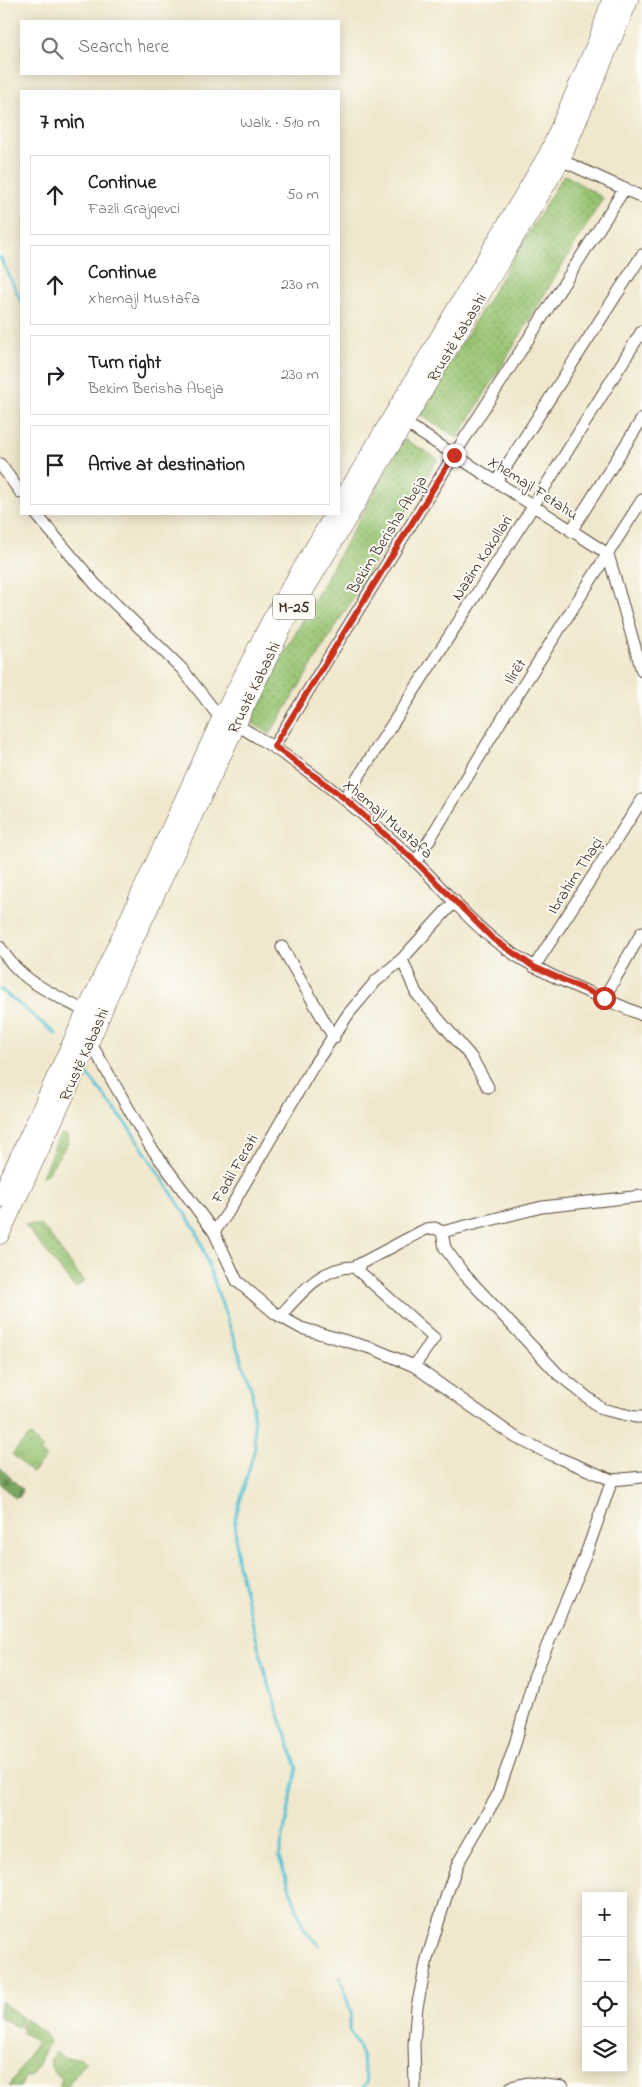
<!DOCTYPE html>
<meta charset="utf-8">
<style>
body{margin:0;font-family:"Indie Flower",sans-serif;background:#f2f2f2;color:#202124}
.controls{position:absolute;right:15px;bottom:15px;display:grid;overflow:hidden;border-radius:0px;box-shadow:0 2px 12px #0003}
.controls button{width:45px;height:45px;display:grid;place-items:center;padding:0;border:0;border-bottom:1px solid #e0e0e0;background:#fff;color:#202124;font:25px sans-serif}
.stop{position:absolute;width:15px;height:15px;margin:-11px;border:4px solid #c8321e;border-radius:50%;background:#fff}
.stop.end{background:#c8321e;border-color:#fff;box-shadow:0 1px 5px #0008}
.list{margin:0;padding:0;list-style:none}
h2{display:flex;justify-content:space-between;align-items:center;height:65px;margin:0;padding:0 20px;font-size:21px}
h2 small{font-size:16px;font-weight:400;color:#757577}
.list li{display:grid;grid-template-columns:32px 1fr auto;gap:15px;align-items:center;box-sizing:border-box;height:80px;margin:0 10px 10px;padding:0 10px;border:1px solid #e0e0e0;border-radius:0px}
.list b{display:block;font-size:19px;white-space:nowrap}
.list p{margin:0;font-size:16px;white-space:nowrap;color:#757577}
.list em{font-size:16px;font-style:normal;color:#757577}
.icon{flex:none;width:28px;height:28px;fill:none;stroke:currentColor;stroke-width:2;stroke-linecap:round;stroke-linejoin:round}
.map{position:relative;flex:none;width:642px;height:2087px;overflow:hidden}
.search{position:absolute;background:#fff;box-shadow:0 2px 12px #0003;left:20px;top:20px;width:320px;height:55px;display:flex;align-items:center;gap:12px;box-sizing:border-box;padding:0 18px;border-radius:0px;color:#757577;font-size:19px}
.panel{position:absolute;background:#fff;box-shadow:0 2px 12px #0003;left:20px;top:90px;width:320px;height:425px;border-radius:0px}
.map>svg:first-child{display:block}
.grass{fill:url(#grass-dots);stroke:#687646}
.forest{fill:url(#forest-firs);stroke:#5a6940}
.park{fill:url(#park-crowns);stroke:#687646}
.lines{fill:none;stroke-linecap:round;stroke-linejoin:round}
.stream{stroke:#58c2d4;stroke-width:3}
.street-casing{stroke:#564638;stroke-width:13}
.primary-casing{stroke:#564638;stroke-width:19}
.street{stroke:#fff;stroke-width:11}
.primary{stroke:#fff;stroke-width:18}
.route{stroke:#c8321e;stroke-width:6}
.labels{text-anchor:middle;stroke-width:4;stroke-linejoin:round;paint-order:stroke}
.shield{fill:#fdfcf7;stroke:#75695f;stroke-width:1}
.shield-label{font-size:15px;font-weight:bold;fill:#3b2a1e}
.street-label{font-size:16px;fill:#3b2a1e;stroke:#fdfcf7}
</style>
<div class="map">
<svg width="642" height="2087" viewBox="0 0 642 2087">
<defs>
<pattern id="grass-dots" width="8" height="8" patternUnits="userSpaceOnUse" patternTransform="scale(1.25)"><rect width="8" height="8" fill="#96c26f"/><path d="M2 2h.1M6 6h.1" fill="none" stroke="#7c9e5b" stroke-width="1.8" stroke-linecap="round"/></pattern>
<pattern id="forest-firs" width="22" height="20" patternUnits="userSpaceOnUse" patternTransform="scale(1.25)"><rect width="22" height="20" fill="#78a862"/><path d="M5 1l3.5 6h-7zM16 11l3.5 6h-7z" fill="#648950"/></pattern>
<pattern id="park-crowns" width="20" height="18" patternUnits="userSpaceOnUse" patternTransform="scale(1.25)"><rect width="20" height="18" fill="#96c26f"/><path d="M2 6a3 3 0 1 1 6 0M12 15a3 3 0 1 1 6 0" fill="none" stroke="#7c9e5b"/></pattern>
</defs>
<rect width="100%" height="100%" fill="#fdfcf7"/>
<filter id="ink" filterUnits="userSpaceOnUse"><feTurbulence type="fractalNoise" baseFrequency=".02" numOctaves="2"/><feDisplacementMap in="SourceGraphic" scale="10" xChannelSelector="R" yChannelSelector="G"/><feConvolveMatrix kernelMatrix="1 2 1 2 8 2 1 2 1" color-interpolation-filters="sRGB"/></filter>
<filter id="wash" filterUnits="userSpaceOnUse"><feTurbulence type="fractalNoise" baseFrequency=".0096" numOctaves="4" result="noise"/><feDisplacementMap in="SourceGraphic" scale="20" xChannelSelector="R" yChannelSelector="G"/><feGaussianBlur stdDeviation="1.12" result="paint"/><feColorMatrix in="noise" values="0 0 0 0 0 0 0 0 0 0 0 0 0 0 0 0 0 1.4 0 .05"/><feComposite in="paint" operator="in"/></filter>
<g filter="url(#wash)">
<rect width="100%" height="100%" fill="#f0e7cc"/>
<path class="grass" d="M 564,174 L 603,198 L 458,438 L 419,414 Z
M 404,439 L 438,459 L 270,734 L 247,720 Z
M 60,1134 L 66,1135 L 69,1141 L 47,1174 L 42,1176 Z
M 25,1225 L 40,1225 L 46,1230 L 84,1282 L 75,1288 Z
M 0,2001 L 23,2018 L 17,2027 L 0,2017 Z
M 25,2019 L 45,2033 L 49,2043 L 31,2077 L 26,2077 L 20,2087 L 9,2087 L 37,2042 L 22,2032 L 23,2029 L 20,2026 Z
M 55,2052 L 64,2058 L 81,2058 L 86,2062 L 67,2087 L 59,2087 L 62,2078 L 53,2072 L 49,2060 Z"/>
<path class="forest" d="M 0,1467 L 22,1489 L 20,1497 L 15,1498 L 0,1483 Z"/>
<path class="park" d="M 30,1435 L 43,1448 L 40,1452 L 46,1457 L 32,1473 L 12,1454 Z"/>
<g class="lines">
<path class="stream" d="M 0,257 L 21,301
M 0,989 L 56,1034
M 85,1071 L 130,1129 L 197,1232 L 252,1391 L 255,1448 L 235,1519 L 237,1560 L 265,1673 L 297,1768 L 279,1857 L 304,1929 L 319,1945
M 340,1977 L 351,2013 L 349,2030 C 362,2046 363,2064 367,2083 L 363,2087"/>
</g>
</g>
<g filter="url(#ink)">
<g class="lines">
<defs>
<path id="street" d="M 561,160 L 642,197
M 399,419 L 608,554 L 642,671
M 0,464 L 21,493
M 496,482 L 642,255
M 36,514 L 96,585 L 182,669 L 221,719
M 571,531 L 642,419
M 235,724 C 301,761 360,810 416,862 C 442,887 465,917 494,940 C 537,974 592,993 642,1015
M 274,746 L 454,455 L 625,188
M 344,799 L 525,519 L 642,331
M 416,862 L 507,711 L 642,500
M 455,901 L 402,959 L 376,981 L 349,1013 L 312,1068 L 227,1214 L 214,1232 L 237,1281 L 276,1314 L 301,1328 L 374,1349 L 414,1366 L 515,1437 L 554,1456 L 612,1480 L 642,1477
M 0,947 C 21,983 52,992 86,1012
M 282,947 L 334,1038
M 402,959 L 416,993 L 471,1057 L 488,1087
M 534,967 L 642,800
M 604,998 L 642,932
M 90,1042 L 150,1146 L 214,1232
M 442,1232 L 445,1248 L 463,1273 L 558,1374 L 602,1409 L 635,1417 L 642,1417
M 354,1267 L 426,1229 L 435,1228 L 442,1232 L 542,1207 L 642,1196
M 280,1316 C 299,1295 322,1266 354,1267 L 434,1338 L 414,1366
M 415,2087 L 414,2044 L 417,2007 L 427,1959 L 447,1894 L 458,1863 L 497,1796 L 515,1744 L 534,1677 L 587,1551 L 612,1480
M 511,2087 L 527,2083 L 563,2087"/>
<path id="primary" d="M 339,506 L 548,154 L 598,39 L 611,0
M 0,1198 L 221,719 L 271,620 L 334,514
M 0,1235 L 90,1042 L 120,969 L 284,625 L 561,160 L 629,0"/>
</defs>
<use href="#street" class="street-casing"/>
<use href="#primary" class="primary-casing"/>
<use href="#street" class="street"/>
<use href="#primary" class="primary"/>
</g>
</g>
<g class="lines" filter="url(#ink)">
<path class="route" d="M 454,455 L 274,746 L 344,798 L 416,862 L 493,939 L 534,967 L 604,998"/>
</g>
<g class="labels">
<rect class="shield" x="273" y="594.5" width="42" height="25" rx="4"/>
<g class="shield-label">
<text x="294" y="612">M-25</text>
</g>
<g class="street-label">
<text transform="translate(456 337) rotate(-59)" y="6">Rrustë Kabashi</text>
<text transform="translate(534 487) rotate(33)" y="6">Xhemajl Fetahu</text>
<text transform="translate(386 534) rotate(-58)" y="6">Bekim Berisha Abeja</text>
<text transform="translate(481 557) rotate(-57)" y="6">Nazim Kokollari</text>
<text transform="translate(514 671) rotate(-57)" y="6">Ilirët</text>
<text transform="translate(253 687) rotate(-64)" y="6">Rrustë Kabashi</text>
<text transform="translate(389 818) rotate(41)" y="6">Xhemajl Mustafa</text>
<text transform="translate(574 875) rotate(-57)" y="6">Ibrahim Thaçi</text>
<text transform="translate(83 1054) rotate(-66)" y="6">Rrustë Kabashi</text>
<text transform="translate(234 1168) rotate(-60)" y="6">Fadil Ferati</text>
</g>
</g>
</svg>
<div class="controls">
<button>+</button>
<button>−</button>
<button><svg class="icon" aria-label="locate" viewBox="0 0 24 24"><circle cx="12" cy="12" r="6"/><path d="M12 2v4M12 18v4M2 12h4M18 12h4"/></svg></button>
<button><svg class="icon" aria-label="layers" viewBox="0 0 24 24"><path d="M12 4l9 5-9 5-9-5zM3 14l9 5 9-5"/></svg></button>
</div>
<div class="stop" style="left:604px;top:998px"></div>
<div class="stop end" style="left:454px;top:455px"></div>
<div class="search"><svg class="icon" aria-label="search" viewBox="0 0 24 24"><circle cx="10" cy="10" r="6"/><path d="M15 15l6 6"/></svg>Search here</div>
<section class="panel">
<h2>7 min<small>Walk · 510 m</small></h2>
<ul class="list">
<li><svg class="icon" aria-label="ahead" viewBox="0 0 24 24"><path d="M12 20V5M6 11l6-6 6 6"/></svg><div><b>Continue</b><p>Fazli Grajqevci</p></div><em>50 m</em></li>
<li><svg class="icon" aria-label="ahead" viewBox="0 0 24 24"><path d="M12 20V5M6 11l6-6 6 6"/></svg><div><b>Continue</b><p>Xhemajl Mustafa</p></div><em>230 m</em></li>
<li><svg class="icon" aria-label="right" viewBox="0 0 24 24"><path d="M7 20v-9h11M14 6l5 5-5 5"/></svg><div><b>Turn right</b><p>Bekim Berisha Abeja</p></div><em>230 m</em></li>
<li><svg class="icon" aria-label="arrive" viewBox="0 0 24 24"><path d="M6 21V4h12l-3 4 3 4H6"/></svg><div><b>Arrive at destination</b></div></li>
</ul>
</section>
</div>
